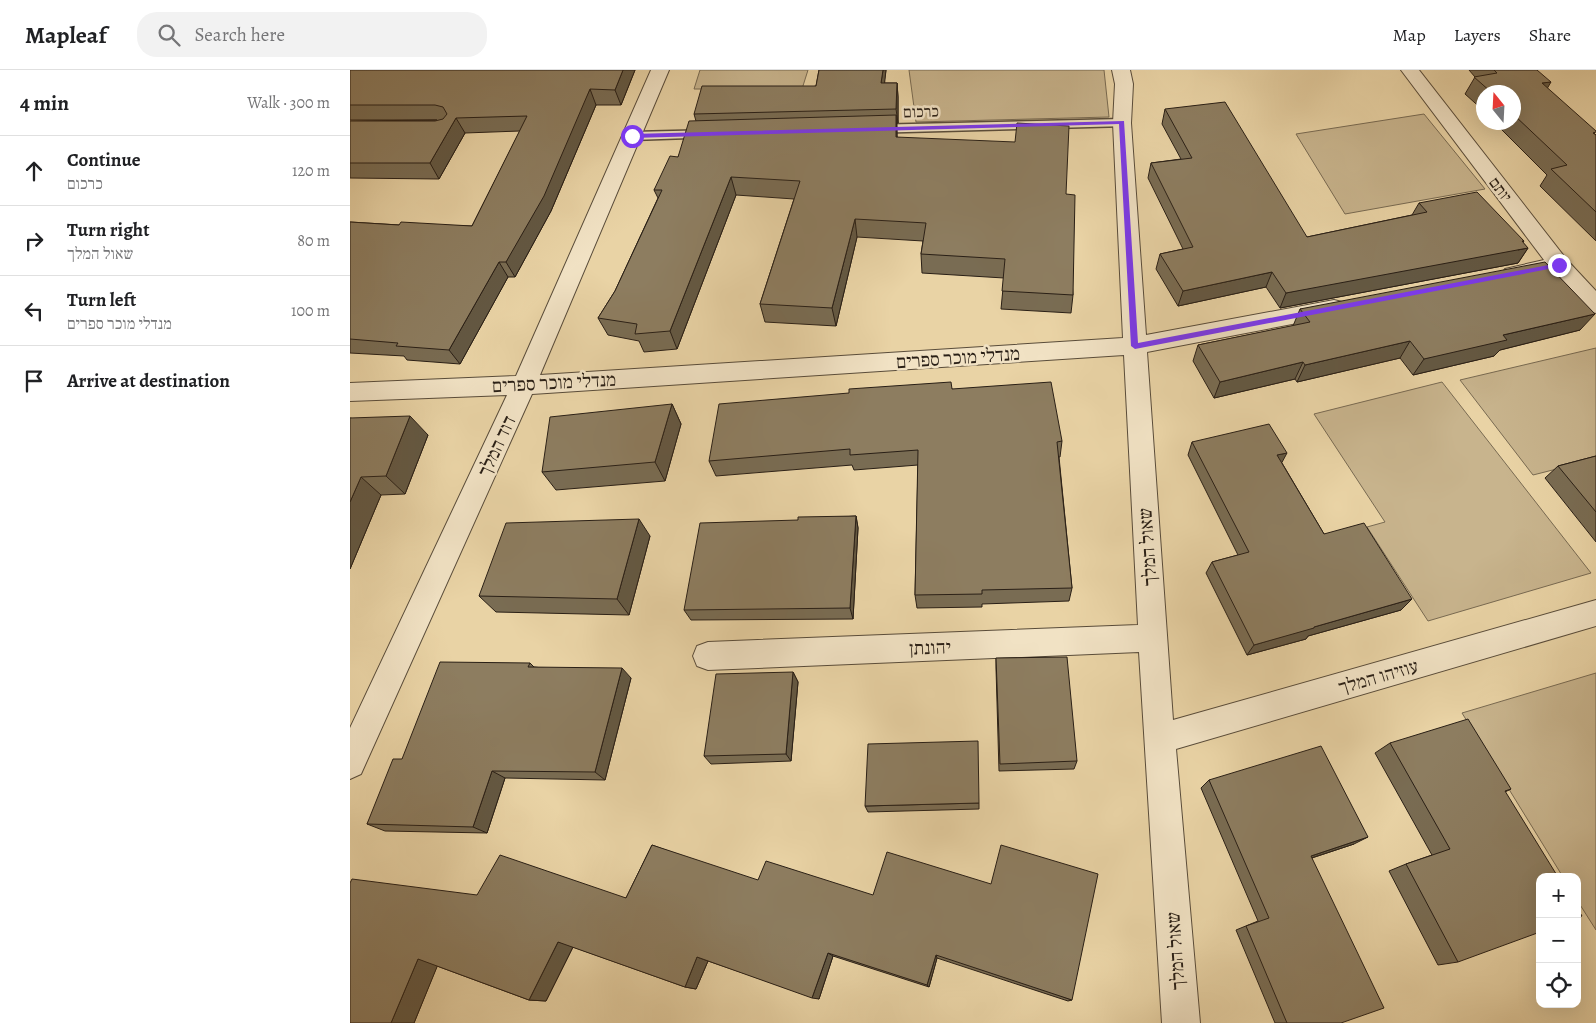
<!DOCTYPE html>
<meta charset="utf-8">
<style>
body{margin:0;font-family:Alegreya,"Frank Ruhl Libre",serif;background:#f2f2f2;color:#202124}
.controls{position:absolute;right:15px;bottom:15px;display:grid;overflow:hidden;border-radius:10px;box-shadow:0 5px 20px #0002}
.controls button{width:45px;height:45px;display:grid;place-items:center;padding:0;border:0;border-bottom:1px solid #e0e0e0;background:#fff;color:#202124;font:25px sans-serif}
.compass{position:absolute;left:1126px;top:15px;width:45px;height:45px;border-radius:50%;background:#fff;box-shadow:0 5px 20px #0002;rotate:342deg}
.stop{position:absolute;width:15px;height:15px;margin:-11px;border:4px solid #7c3aed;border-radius:50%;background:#fff}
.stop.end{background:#7c3aed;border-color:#fff;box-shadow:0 1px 5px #0008}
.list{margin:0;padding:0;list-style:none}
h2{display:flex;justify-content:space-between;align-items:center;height:65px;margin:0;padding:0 20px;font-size:21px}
h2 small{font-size:16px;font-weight:400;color:#757577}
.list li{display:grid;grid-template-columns:32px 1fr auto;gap:15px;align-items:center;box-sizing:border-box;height:70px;padding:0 20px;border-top:1px solid #e0e0e0}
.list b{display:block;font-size:19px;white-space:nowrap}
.list p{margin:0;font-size:16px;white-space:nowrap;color:#757577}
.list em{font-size:16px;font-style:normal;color:#757577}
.icon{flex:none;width:28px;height:28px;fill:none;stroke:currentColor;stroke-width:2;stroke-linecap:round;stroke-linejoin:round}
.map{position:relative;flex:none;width:1246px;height:953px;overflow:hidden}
header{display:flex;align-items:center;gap:30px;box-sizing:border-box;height:70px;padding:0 25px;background:#fff;border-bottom:1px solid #e0e0e0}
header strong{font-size:24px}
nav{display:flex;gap:28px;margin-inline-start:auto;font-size:18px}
.search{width:350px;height:45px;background:#f2f2f2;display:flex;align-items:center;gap:12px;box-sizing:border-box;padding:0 18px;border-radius:20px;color:#757577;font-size:19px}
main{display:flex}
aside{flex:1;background:#fff}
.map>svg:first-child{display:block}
.green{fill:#c8b48d;stroke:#786a52}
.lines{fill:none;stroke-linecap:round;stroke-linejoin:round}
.service-casing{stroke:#594c3a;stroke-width:3}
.minor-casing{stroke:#594c3a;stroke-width:2}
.service{fill:#f1e2c4;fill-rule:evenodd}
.minor{fill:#f1e2c4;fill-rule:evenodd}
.wall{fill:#796c53;stroke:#291f16}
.shaded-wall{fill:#635843;stroke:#291f16}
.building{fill:#8d7d60;stroke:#291f16}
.route{fill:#7c3aed}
.labels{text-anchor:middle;stroke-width:5;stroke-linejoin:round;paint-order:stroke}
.far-street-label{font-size:16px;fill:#291f16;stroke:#f1e2c4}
.street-label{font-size:19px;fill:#291f16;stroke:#f1e2c4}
</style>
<header>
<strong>Mapleaf</strong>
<div class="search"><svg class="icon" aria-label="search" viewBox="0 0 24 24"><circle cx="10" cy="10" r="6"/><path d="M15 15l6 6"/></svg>Search here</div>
<nav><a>Map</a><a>Layers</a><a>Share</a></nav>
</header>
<main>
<aside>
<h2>4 min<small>Walk · 300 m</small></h2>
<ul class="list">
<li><svg class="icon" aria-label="ahead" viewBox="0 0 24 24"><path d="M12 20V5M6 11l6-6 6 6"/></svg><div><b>Continue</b><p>כרכום</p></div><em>120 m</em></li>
<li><svg class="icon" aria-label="right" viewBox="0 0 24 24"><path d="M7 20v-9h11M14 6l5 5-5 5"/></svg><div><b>Turn right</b><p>שאול המלך</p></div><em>80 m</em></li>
<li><svg class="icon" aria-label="left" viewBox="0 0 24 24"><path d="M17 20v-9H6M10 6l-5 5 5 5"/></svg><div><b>Turn left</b><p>מנדלי מוכר ספרים</p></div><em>100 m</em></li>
<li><svg class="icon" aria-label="arrive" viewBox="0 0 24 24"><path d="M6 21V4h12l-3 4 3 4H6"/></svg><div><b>Arrive at destination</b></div></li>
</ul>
</aside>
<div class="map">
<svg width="1246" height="953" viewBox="0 0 1246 953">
<rect width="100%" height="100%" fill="#e9d3a5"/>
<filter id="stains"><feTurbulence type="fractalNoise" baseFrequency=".004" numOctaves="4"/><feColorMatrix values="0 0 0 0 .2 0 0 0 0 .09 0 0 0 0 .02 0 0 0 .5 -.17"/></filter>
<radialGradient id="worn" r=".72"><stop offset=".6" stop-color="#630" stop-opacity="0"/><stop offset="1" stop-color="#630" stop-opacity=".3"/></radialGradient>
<path class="green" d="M 350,0 L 458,0 L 452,19 L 344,19 Z
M 559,0 L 754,0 L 759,47 L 566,52 Z
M 1074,44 L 1135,119 L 995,144 L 946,64 Z
M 1246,278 L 1246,389 L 1183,405 L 1110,310 Z
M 1092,312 L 1241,503 L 1078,551 L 1017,457 L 1035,452 L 964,344 Z
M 1246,603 L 1246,860 L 1227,830 L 1227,807 L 1213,807 L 1112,643 Z"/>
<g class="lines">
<defs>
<path id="service" d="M 772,49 L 777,50 L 779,53 L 777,56 L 519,63 L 514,62 L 512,59 L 514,56 L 519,55 Z
M 364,60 L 369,61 L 371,64 L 369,67 L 282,70 L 277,69 L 275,66 L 277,63 L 282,62 Z"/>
<path id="minor" d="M 301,0 L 319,0 L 190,305 L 773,268 L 763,53 L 765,14 L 762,0 L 780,0 L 783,14 L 781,53 L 796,265 L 984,230 L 992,232 L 995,238 L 992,244 L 984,246 L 797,282 L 823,650 L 1246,530 L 1246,556 L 826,679 L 850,953 L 812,953 L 789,582 L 358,600 L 347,596 L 343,586 L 347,576 L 358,572 L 788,555 L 774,285 L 182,324 L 11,704 L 0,709 L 0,658 L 157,325 L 0,331 L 0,313 L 166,306 Z
M 1051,0 L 1069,0 L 1217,190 L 1246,221 L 1246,243 L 1238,241 L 1204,203 L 1163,212 L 1155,209 L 1152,204 L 1155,199 L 1194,190 Z"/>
</defs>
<use href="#service" class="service-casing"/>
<use href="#minor" class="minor-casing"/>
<use href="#service" class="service"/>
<use href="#minor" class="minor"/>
</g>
<path class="wall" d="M 0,0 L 285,0 L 271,35 L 246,35 L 201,141 L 165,207 L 158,207 L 110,294 L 57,290 L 54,286 L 0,283 L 0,152 L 49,155 L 122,156 L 170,61 L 115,63 L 89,109 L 0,108 L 0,51 L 87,50 L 0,50 Z
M 469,0 L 536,0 L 534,13 L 547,13 L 548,27 L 548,53 L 547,53 L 547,67 L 716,124 L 723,225 L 721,243 L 651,239 L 654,208 L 572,203 L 571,184 L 573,171 L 507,167 L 486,256 L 415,252 L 410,234 L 444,129 L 386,125 L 327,279 L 294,282 L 289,271 L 258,265 L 248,248 L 265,221 L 308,128 L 304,120 L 328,87 L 346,51 L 344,44 L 466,16 Z
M 1119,0 L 1187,0 L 1197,18 L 1246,65 L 1246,171 L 1190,116 L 1197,105 L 1144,52 L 1164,52 L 1164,22 L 1134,22 L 1134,41 L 1115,24 L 1125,7 Z
M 815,39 L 957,167 L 1062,145 L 1069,133 L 1173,173 L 1178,178 L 1168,193 L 930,238 L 916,217 L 828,236 L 806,199 L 810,184 L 833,179 L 798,108 L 801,93 L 831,89 L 812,54 Z
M 950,239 L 1230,260 L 1150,280 L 1144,286 L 1063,305 L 1050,288 L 947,312 L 945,309 L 864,328 L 843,291 L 848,275 L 943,256 Z
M 602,319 L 712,371 L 710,387 L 709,387 L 722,518 L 719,531 L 632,534 L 632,537 L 567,538 L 565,525 L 568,395 L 504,400 L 502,395 L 366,406 L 359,391 Z
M 322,334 L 331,354 L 315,411 L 206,420 L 192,402 Z
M 0,348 L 78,365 L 55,424 L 31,425 L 0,499 Z
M 842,372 L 932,393 L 974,464 L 1062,529 L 1051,540 L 958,566 L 956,569 L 897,585 L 856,503 L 862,492 L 888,485 L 838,385 Z
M 1246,386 L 1246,472 L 1195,408 L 1208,396 Z
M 506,446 L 508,458 L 503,549 L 341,550 L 334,540 L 448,450 Z
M 300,466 L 279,545 L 146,542 L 129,526 Z
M 646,588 L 727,691 L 724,699 L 649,701 L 646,598 Z
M 180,593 L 184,597 L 281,608 L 255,710 L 155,708 L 137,763 L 35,761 L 17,754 L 52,689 Z
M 443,602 L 448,612 L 441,691 L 361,694 L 354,686 Z
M 1040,673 L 1161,719 L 1155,722 L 1108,892 L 1088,895 L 1039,801 L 1056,794 L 1082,785 L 1025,683 Z
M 859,710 L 1004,774 L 962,788 L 991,953 L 925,953 L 886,860 L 908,851 L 851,718 Z
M 629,733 L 629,739 L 518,742 L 515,736 Z
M 302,775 L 722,930 L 718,931 L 587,888 L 579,917 L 483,886 L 469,929 L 358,891 L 346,919 L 335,917 L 223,877 L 196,931 L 179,930 L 87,896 L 64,953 L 0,953 L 127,825 L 276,828 Z"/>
<path class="shaded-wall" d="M 273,0 L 285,0 L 271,35 L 265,20 Z
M 533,0 L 536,0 L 533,28 L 531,13 Z
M 1201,12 L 1191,29 L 1192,13 Z
M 547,13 L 548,27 L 548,53 L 546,39 Z
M 240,19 L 246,35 L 201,141 L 165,207 L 156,192 Z
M 546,45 L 547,64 L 547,86 L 546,67 Z
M 106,48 L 115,63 L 89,109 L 80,93 Z
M 381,107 L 386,125 L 327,279 L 320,261 Z
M 505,149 L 507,167 L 486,256 L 482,238 Z
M 1174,171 L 1168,180 L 1178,178 L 1168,193 L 930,238 L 936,223 Z
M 149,192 L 158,207 L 110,294 L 99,280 Z
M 922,202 L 916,217 L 828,236 L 833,221 Z
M 1245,244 L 1230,260 L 1150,280 L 1144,286 L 1063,305 L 1074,289 L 1153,265 Z
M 1060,271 L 1050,288 L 947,312 L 955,295 Z
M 953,292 L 945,309 L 864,328 L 870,312 Z
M 322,334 L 331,354 L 315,411 L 305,392 Z
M 60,346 L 78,365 L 55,424 L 36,406 Z
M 937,383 L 930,396 L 927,385 Z
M 11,407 L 31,425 L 0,499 L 0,432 Z
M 506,446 L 508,458 L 503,549 L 500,538 Z
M 289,449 L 300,466 L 279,545 L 267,529 Z
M 1062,529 L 1051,540 L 958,566 L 956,569 L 897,585 L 904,575 L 964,557 Z
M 272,598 L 281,608 L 255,710 L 245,702 Z
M 443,602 L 448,612 L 441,691 L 436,684 Z
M 142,701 L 155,708 L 137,763 L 123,757 Z
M 1018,767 L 1004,774 L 949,792 L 961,786 Z
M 208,872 L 224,875 L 196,931 L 179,930 Z
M 478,883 L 483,886 L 469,929 L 462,928 Z
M 586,885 L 587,888 L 579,917 L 577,915 Z
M 347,887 L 358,891 L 346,919 L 335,917 Z
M 68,889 L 89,892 L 64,953 L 41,953 Z"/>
<path class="building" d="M 0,0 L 273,0 L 265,20 L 240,19 L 194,126 L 156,192 L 149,192 L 99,280 L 46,276 L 48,273 L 0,269 L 0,152 L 49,155 L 51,152 L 122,156 L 177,46 L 106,48 L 80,93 L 0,93 L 0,51 L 85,51 L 93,49 L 97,44 L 93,37 L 85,35 L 0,35 Z
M 469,0 L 533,0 L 531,13 L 547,13 L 546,39 L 344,44 L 352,16 L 466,16 Z
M 1144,0 L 1187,0 L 1201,12 L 1192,13 L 1246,61 L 1246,62 L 1243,63 L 1246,65 L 1246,142 L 1201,99 L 1217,95 L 1164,45 L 1164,22 L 1141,22 L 1124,7 L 1147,3 Z
M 875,32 L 957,167 L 1077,142 L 1069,133 L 1127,122 L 1174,171 L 1172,171 L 1178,178 L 936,223 L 922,202 L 833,221 L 810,184 L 843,177 L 801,93 L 842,88 L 815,39 Z
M 546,45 L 546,67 L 665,72 L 667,53 L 719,56 L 716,124 L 725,125 L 723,225 L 652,221 L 655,189 L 571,184 L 576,153 L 505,149 L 482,238 L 410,234 L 450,111 L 381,107 L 320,261 L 285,264 L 287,254 L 248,248 L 265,221 L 312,120 L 304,120 L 320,86 L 328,87 L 339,51 Z
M 1195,192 L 1245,244 L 1153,265 L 1157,270 L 1074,289 L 1060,271 L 955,295 L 953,292 L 870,312 L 848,275 L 960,252 L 950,239 Z
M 601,312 L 602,319 L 701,312 L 712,371 L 707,372 L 722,518 L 632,520 L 632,524 L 565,525 L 568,380 L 500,385 L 500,379 L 359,391 L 369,334 L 499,323 L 499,319 Z
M 322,334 L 305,392 L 192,402 L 200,347 Z
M 60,346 L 36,406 L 11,407 L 0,432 L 0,348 Z
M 919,354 L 937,383 L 927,385 L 974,464 L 1014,453 L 1062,529 L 964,557 L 964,558 L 904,575 L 862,492 L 899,482 L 842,372 Z
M 1246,386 L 1246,442 L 1208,396 Z
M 506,446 L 500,538 L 334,540 L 350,453 L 448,450 L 448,447 Z
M 289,449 L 267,529 L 129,526 L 156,453 Z
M 717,587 L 727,691 L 650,694 L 646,588 Z
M 90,592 L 180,593 L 178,597 L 272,598 L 245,702 L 142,701 L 123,757 L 17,754 L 43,689 L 52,689 Z
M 443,602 L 436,684 L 354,686 L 366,604 Z
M 1118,649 L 1161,719 L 1155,721 L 1208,807 L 1190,807 L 1190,862 L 1108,892 L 1056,794 L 1100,779 L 1040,673 Z
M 628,671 L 629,733 L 515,736 L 518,674 Z
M 971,676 L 1018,767 L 961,786 L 1034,938 L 991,953 L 937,953 L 896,856 L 919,848 L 859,710 Z
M 302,775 L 408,810 L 416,791 L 523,825 L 537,782 L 641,814 L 651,775 L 748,804 L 722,930 L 586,885 L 577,915 L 478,883 L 462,928 L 347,887 L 335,917 L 208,872 L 179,930 L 68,889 L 41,953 L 0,953 L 0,813 L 2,809 L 127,825 L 150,785 L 276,828 Z
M 1227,838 L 1232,846 L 1227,848 Z"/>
<path class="route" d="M 774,51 L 788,273 L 1209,193 L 1212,195 L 1209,197 L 785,279 L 781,276 L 769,54 L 282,68 L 279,66 L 282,64 Z"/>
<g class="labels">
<g class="far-street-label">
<text transform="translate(571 41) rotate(-2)" y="6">כרכום</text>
<text transform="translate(1151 119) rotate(53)" y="6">יותם</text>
</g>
<g class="street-label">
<text transform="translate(608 287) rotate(-4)" y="7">מנדלי מוכר ספרים</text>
<text transform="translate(204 312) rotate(-3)" y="7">מנדלי מוכר ספרים</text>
<text transform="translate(146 376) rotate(-65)" y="7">דוד המלך</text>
<text transform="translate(797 477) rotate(-94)" y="7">שאול המלך</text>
<text transform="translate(580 577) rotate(-2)" y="7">יהונתן</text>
<text transform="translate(1028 606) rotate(-16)" y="7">עוזיהו המלך</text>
<text transform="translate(825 881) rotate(-94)" y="7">שאול המלך</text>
</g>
</g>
<rect width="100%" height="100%" filter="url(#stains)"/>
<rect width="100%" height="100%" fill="url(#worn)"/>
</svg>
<div class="controls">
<button>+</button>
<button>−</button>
<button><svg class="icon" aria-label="locate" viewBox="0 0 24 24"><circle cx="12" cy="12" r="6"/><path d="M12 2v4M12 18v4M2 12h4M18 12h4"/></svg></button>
</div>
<svg class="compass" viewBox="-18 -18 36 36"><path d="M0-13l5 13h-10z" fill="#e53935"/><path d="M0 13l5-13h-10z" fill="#757577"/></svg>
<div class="stop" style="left:282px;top:66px"></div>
<div class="stop end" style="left:1209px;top:195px"></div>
</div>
</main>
